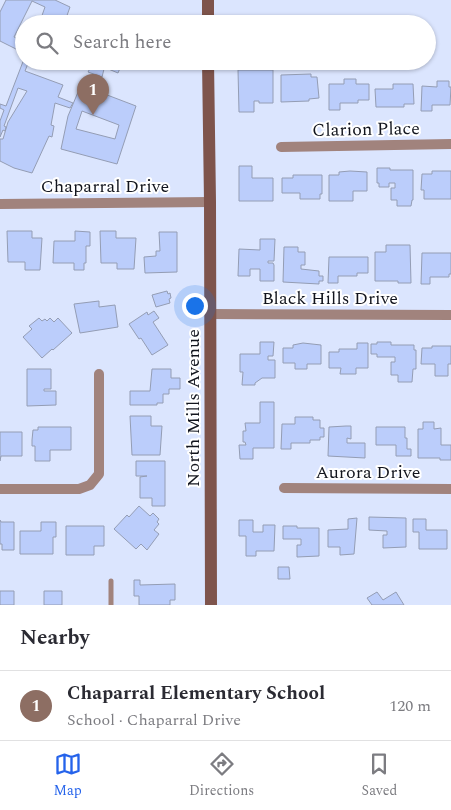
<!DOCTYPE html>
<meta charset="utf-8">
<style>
body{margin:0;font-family:Spectral,serif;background:#f2f2f3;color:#2b2b33}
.you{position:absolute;left:194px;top:305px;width:18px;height:18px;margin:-12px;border:4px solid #fff;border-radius:50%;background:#1a73e8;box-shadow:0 0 0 8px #1a73e833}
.badge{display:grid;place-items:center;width:32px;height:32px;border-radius:50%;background:#2563eb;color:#fff;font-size:16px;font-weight:700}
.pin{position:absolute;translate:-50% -41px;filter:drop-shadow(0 1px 2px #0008)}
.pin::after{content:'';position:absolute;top:26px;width:18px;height:15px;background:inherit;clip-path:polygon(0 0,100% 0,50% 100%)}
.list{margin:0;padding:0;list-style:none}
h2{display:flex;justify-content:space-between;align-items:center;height:65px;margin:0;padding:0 20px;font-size:21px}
h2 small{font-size:16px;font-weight:400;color:#7c7c81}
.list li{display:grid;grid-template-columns:32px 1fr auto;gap:15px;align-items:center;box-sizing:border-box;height:70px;padding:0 20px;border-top:1px solid #e1e1e2}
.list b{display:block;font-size:19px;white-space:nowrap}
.list p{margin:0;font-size:16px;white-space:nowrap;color:#7c7c81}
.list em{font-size:16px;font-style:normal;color:#7c7c81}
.icon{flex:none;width:28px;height:28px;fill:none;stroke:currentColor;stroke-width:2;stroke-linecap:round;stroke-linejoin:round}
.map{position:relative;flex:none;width:451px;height:605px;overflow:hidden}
.search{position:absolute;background:#fff;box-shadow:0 1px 4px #0004;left:15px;right:15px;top:15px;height:55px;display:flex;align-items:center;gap:12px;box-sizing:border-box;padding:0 18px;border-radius:28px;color:#7c7c81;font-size:19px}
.sheet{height:135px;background:#fff}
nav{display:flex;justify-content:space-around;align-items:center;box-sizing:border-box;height:70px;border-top:1px solid #e1e1e2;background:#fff;font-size:14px;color:#7c7c81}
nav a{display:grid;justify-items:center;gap:2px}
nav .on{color:#2563eb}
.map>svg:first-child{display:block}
.building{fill:#bbcdfb;stroke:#949db4;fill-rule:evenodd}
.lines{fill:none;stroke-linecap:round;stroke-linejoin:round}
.lane{stroke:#a1837d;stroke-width:5}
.street{stroke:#a1837d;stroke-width:10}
.secondary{stroke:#7e544c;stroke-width:12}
.labels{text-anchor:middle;stroke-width:4;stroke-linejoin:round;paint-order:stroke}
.street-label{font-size:18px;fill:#11141d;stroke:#fff}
</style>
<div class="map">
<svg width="451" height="605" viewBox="0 0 451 605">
<rect width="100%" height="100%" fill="#dbe5fe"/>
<path class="building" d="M 6,0 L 55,0 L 70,7 L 64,24 L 39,24 L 45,7 L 32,1 L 14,37 L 24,42 L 24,53 L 0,41 L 0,12 Z
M 278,17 L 291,17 L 291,24 L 279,24 Z
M 24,59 L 24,61 L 29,61 L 25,71 L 63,85 L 58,97 L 73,103 L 70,108 L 55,103 L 51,125 L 54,126 L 52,137 L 49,136 L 32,173 L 14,168 L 0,161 L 0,139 L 3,139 L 8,122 L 27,91 L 18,88 L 4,126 L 6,127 L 5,131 L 3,130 L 0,137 L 0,121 L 4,110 L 0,108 L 0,104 L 6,106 Z
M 108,61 L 123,61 L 118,73 L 106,68 Z
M 92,65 L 104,69 L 102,77 L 88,72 Z
M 238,70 L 273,70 L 273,103 L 259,103 L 259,101 L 254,101 L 254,112 L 239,112 Z
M 311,74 L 311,77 L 317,77 L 319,98 L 309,99 L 309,101 L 281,102 L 281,75 Z
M 344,79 L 356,79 L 356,84 L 369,84 L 369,100 L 358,100 L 358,103 L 340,103 L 340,110 L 329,110 L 329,84 L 344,84 Z
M 437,81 L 449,81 L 449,87 L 451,87 L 450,105 L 432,105 L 432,111 L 421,111 L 422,86 L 437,87 Z
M 393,84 L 413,84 L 414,104 L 404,104 L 404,107 L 376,107 L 375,89 L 393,89 Z
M 81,85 L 136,106 L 117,164 L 61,149 L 68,116 ZM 82,111 L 119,125 L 115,139 L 76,129 Z
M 239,166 L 252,166 L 252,178 L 273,178 L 273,201 L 239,201 Z
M 377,168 L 390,168 L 390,170 L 413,170 L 413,200 L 412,200 L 411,206 L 397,206 L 397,200 L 391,200 L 391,188 L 395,188 L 395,183 L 389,183 L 389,187 L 379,187 L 379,183 L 377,183 Z
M 350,171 L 367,172 L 367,191 L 353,191 L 353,201 L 329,201 L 329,175 L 339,175 L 339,172 Z
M 432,171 L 451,171 L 451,199 L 424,199 L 424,190 L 421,190 L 422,174 L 432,174 Z
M 293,175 L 322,175 L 322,194 L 320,194 L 320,199 L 300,199 L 300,193 L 282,193 L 282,178 L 293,178 Z
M 7,231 L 32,231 L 32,238 L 42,238 L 40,270 L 25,270 L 25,262 L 8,262 Z
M 75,231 L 90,232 L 90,246 L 86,246 L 86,263 L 84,263 L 84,270 L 74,270 L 74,263 L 53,263 L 54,241 L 75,241 Z
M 100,231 L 116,231 L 116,238 L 136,238 L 134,269 L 117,269 L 117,263 L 101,263 Z
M 159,232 L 177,232 L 177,272 L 145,273 L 144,257 L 156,256 L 156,251 L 160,251 Z
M 260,239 L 275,239 L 274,261 L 268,261 L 268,263 L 273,263 L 274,265 L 274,281 L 260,281 L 260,269 L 250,269 L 250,276 L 238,276 L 239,249 L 260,250 Z
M 386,245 L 410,245 L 411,283 L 398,283 L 398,281 L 375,281 L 375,252 L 386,252 Z
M 284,247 L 298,247 L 298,252 L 305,252 L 305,265 L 301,265 L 301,269 L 319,271 L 319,276 L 323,276 L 323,281 L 319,281 L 319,284 L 283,282 Z
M 422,253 L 451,253 L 451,274 L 449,274 L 449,277 L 430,277 L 430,284 L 421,284 Z
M 329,257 L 368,257 L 368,273 L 357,273 L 357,276 L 338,276 L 338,283 L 328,283 Z
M 167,291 L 168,294 L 170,293 L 171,298 L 169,299 L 170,303 L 156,307 L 152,295 Z
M 99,301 L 99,307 L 115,305 L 118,327 L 80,333 L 74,304 Z
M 154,311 L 159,318 L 153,322 L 168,345 L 152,355 L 141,338 L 139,339 L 129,324 L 147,312 L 148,315 Z
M 39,318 L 42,321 L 45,319 L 47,321 L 50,318 L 54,322 L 58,318 L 72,333 L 53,350 L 52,349 L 42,358 L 23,337 L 32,329 L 29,326 Z
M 260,342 L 274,342 L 273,356 L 268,356 L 268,360 L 275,360 L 275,378 L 262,378 L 255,383 L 255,385 L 242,385 L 243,372 L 240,372 L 240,354 L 260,354 Z
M 377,342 L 391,342 L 391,345 L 414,345 L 414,350 L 416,350 L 416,369 L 413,369 L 412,382 L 398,382 L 398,375 L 391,375 L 391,362 L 395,362 L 395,357 L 377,357 L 377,354 L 371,354 L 371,344 L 377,344 Z
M 303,343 L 321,345 L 321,364 L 307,364 L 307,369 L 295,369 L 295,363 L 283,363 L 283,348 L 293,348 L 293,345 Z
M 357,343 L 368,343 L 368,368 L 356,368 L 356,374 L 340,374 L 341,368 L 329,368 L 329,352 L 339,352 L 339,349 L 357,349 Z
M 432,346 L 451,346 L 451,364 L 448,364 L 448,376 L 435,376 L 435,364 L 421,364 L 422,348 L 432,348 Z
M 27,369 L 51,369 L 51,389 L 44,389 L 44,391 L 56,391 L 56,405 L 27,406 Z
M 152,369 L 171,369 L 171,378 L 180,378 L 180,389 L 169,389 L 169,394 L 163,394 L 163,403 L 157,403 L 157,405 L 130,405 L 130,391 L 150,391 Z
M 260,402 L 274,402 L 274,448 L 253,448 L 253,459 L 240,459 L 239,445 L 246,445 L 245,442 L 243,442 L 243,431 L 246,431 L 245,423 L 260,423 Z
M 130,416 L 151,416 L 151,426 L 162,426 L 160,455 L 132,455 Z
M 295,417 L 313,417 L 313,420 L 320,420 L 320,428 L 324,428 L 324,437 L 320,437 L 320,440 L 310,440 L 310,443 L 291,443 L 291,449 L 281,449 L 282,424 L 295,424 Z
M 423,422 L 434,422 L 434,429 L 441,428 L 441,445 L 451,445 L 451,460 L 440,460 L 440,458 L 418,458 L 418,429 L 423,429 Z
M 346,426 L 351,426 L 351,439 L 347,438 L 347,443 L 365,443 L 365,458 L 328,456 L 329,427 Z
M 38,427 L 71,427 L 71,450 L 50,450 L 50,461 L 35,461 L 35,446 L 32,446 L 32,440 L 33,430 L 38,430 Z
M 376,427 L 405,427 L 405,438 L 407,438 L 407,449 L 411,449 L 411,456 L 396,456 L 396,445 L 376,445 Z
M 0,432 L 22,432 L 22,456 L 1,456 L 0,461 Z
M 136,461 L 165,461 L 165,506 L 152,506 L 152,498 L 140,498 L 140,477 L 147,476 L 136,476 Z
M 139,506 L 150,516 L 153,513 L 159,519 L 157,522 L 159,524 L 154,530 L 159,534 L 147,550 L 141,544 L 136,549 L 114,529 L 127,515 L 129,517 Z
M 369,517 L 406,518 L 406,547 L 383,548 L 383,535 L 387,535 L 387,531 L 369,530 Z
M 357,518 L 354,554 L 340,555 L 340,547 L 328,547 L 328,530 L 348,529 L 348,519 Z
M 413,519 L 426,519 L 426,530 L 447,530 L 447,549 L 419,549 L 419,532 L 413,532 Z
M 0,520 L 1,522 L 14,522 L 14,550 L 2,550 L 2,544 L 0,544 Z
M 239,520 L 253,520 L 253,532 L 263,532 L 263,525 L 275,525 L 274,551 L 256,551 L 256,556 L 246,556 L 246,536 L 239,536 Z
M 41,522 L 56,522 L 56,537 L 53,537 L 53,554 L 20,554 L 20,531 L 41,531 Z
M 66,526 L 104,526 L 104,546 L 94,546 L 94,555 L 66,555 Z
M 283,526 L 297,526 L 297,528 L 319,528 L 319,556 L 297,557 L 297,545 L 301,545 L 301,539 L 283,539 Z
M 278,567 L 289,567 L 290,579 L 278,579 Z
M 134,580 L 140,580 L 140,585 L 175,584 L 175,600 L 170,600 L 170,605 L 139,605 L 139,596 L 134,596 Z
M 0,591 L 14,591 L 14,605 L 0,605 Z
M 44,591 L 62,591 L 62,605 L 44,605 Z
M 377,592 L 383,600 L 396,592 L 404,605 L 372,605 L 367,598 Z"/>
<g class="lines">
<path class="lane" d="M 111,581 L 111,605"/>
<path class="street" d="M 281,147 L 451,144
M 0,204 L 210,202
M 210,314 L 451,315
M 284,488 L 451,489
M 0,489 L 79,489 L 90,485 L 99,474 L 99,374"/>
<path class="secondary" d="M 208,0 L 208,24
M 208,61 L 210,202 L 211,605"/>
</g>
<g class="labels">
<g class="street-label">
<text transform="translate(366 129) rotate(-1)" y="6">Clarion Place</text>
<text x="105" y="192">Chaparral Drive</text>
<text x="330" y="304">Black Hills Drive</text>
<text transform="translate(193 408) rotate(-90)" y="6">North Mills Avenue</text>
<text x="368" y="478">Aurora Drive</text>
</g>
</g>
</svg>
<div class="you"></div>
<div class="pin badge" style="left:93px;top:115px;background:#8d6e63">1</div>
<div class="search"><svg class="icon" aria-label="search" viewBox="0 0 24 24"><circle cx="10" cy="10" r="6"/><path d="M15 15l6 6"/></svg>Search here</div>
</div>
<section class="sheet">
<h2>Nearby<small></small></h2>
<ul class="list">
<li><span class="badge" style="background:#8d6e63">1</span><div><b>Chaparral Elementary School</b><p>School · Chaparral Drive</p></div><em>120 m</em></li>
</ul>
</section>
<nav>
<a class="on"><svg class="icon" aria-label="map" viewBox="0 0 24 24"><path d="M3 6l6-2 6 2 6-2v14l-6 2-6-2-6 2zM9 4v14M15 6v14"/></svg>Map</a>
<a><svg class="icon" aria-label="directions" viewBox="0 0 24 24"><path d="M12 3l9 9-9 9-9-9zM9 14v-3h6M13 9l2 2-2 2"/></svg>Directions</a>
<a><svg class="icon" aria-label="saved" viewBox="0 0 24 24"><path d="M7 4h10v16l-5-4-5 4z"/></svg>Saved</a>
</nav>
